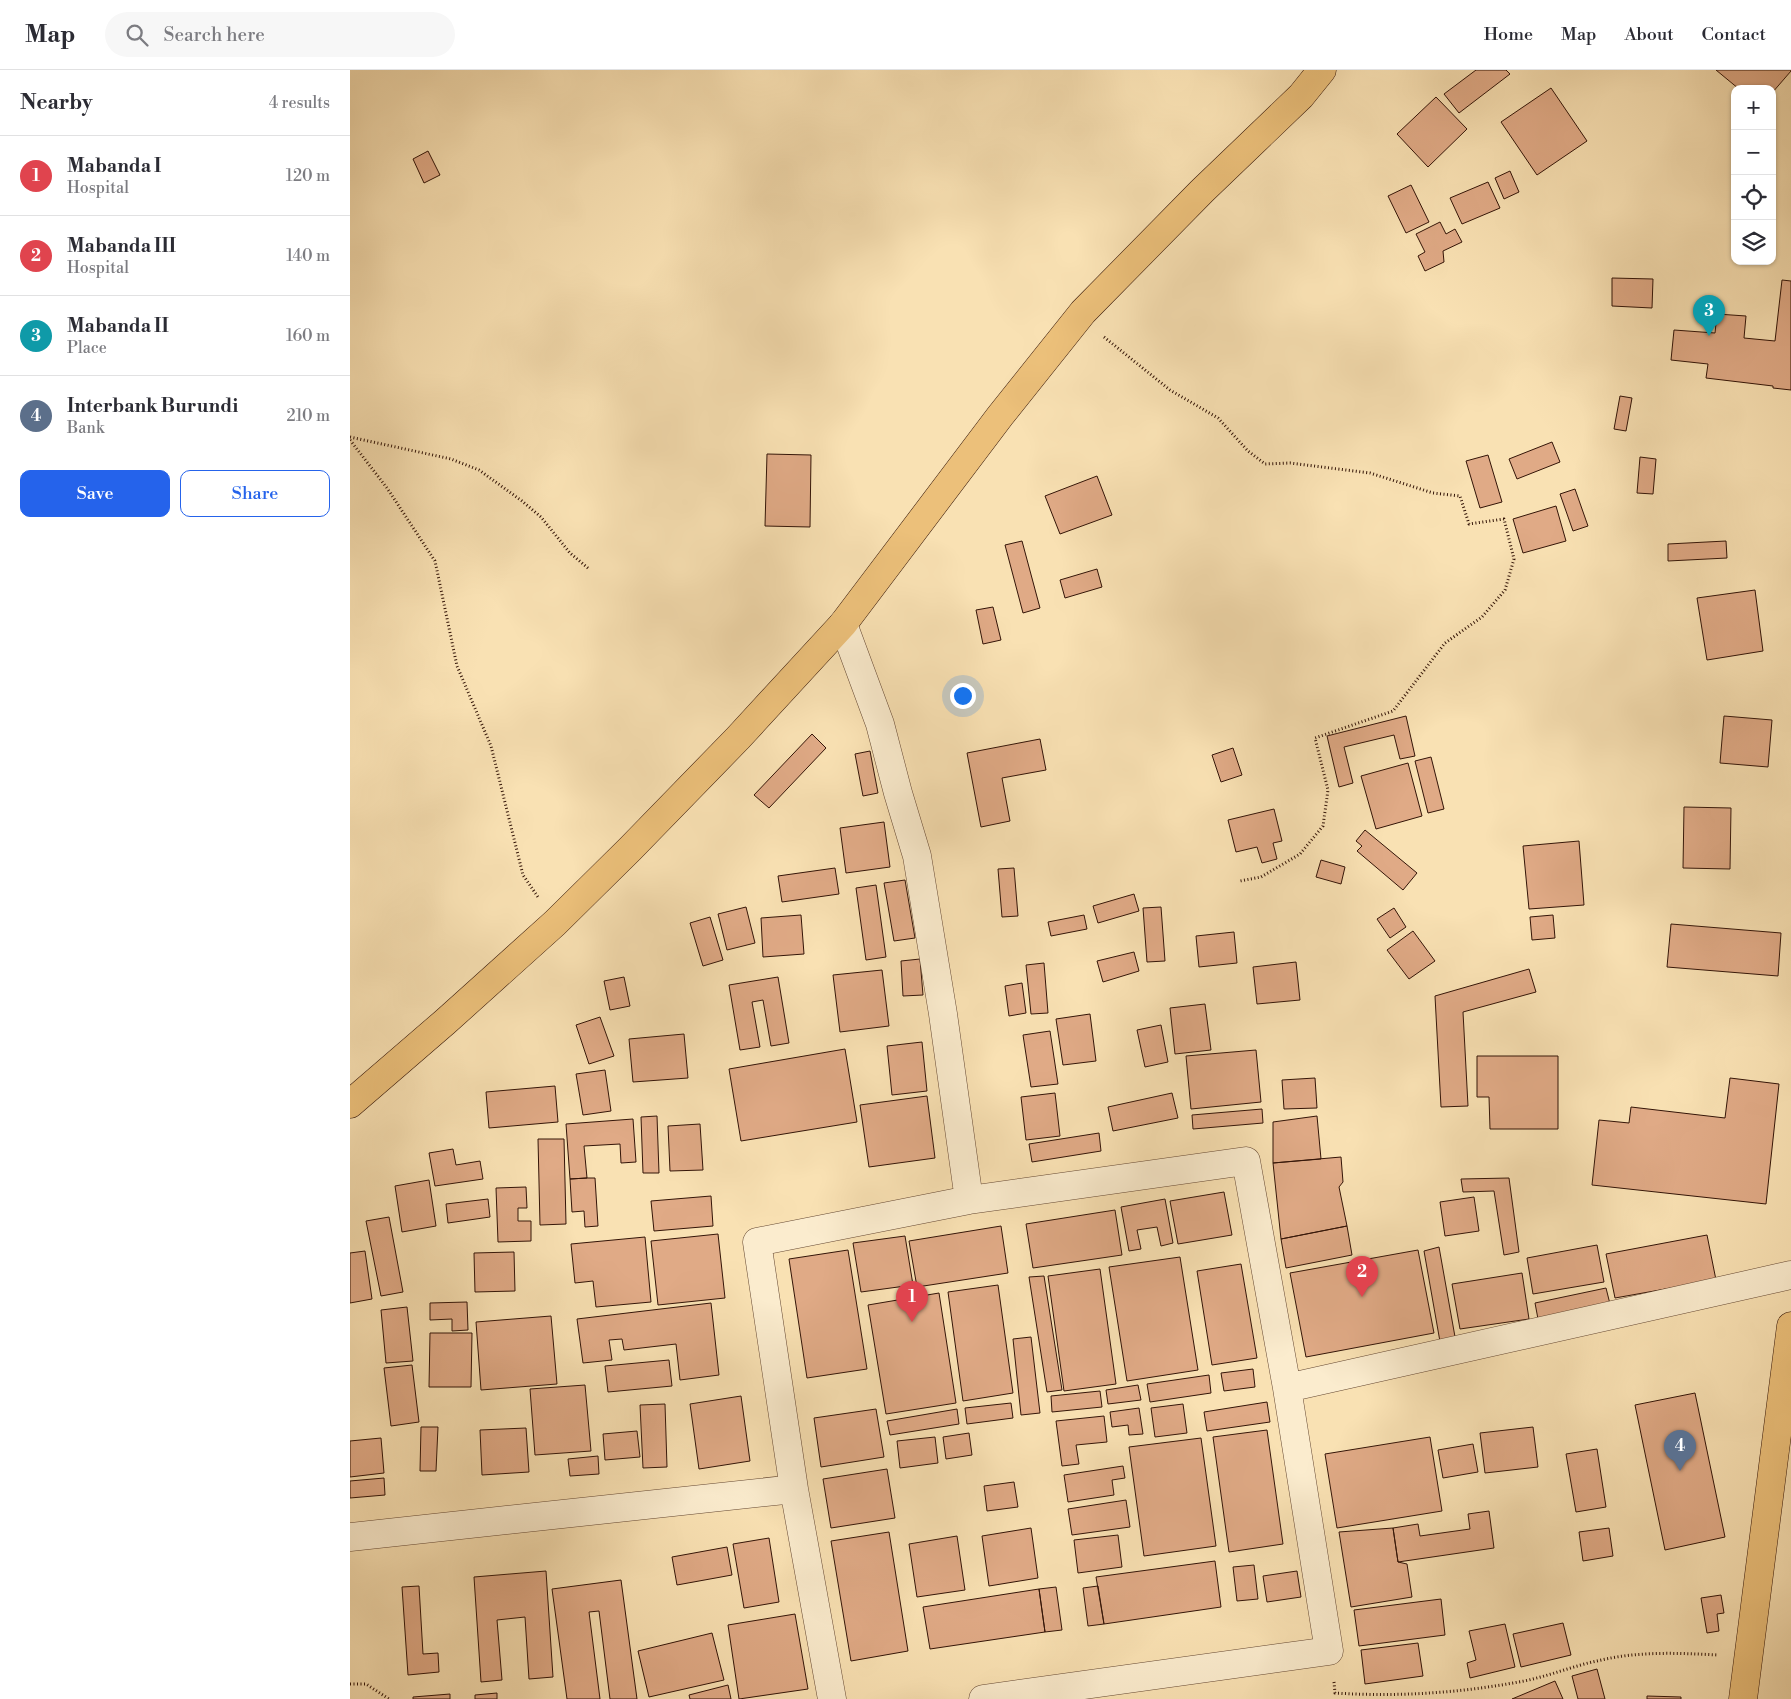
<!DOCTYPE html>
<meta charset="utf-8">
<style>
body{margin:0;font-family:"Libre Bodoni",serif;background:#f7f7f7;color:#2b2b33}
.controls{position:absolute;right:15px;top:15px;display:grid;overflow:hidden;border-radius:10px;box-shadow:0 1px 4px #0004}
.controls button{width:45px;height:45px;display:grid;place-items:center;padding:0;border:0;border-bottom:1px solid #e1e1e2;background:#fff;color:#2b2b33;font:25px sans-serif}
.you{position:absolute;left:612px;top:625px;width:18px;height:18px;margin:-12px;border:4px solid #fff;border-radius:50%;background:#1a73e8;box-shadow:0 0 0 8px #1a73e833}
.badge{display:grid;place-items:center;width:32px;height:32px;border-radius:50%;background:#2563eb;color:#fff;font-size:16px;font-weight:700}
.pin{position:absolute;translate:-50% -41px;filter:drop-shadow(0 1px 2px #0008)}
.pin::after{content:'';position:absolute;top:26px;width:18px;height:15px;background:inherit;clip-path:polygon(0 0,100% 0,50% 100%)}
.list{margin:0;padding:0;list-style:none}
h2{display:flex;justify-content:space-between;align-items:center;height:65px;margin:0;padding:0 20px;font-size:21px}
h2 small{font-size:16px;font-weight:400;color:#7c7c81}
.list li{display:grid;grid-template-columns:32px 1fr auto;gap:15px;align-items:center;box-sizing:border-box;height:80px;padding:0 20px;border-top:1px solid #e1e1e2}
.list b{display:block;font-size:19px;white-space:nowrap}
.list p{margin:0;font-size:16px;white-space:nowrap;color:#7c7c81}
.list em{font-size:16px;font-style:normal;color:#7c7c81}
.actions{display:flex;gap:10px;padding:15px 20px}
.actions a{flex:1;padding:11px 0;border:1px solid #2563eb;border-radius:10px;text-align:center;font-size:18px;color:#2563eb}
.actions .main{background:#2563eb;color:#fff}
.icon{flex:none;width:28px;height:28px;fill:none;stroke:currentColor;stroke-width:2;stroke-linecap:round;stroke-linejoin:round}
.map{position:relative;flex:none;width:1441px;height:1629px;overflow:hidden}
header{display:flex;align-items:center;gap:30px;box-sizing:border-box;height:70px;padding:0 25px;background:#fff;border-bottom:1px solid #e1e1e2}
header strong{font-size:24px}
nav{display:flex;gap:28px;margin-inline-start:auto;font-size:18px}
.search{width:350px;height:45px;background:#f7f7f7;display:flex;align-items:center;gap:12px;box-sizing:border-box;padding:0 18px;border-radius:28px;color:#7c7c81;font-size:19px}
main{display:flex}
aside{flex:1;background:#fff}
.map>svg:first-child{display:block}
.building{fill:#e0aa86;stroke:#331407}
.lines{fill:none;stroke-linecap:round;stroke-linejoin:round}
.minor-casing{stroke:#644732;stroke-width:29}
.highway-casing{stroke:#331407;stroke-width:29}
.path{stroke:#331407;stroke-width:3;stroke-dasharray:1 2.5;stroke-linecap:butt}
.minor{stroke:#fbecce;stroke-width:28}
.highway{stroke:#ecc07a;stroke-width:28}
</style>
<header>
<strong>Map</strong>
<div class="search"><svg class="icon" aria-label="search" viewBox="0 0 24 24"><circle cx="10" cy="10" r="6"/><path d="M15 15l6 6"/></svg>Search here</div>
<nav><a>Home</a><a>Map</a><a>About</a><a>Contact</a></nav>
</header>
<main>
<aside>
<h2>Nearby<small>4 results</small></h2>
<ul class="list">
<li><span class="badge" style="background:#e0444e">1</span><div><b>Mabanda I</b><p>Hospital</p></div><em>120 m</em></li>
<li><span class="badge" style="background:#e0444e">2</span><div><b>Mabanda III</b><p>Hospital</p></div><em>140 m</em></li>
<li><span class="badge" style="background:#0f9aa8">3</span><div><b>Mabanda II</b><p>Place</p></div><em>160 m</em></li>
<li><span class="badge" style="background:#5c6f8a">4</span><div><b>Interbank Burundi</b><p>Bank</p></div><em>210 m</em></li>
</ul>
<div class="actions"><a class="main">Save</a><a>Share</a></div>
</aside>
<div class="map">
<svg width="1441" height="1629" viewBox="0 0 1441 1629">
<rect width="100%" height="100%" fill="#f9e1b3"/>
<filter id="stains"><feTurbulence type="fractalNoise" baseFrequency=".004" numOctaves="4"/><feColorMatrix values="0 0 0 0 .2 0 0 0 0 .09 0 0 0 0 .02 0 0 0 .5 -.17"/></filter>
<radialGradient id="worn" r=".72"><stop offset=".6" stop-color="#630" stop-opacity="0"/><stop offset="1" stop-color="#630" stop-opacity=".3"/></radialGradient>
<path class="building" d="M 1126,0 L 1156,0 L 1160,4 L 1109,43 L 1094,24 Z
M 1366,0 L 1441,0 L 1441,1 L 1422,23 L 1422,19 L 1389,19 Z
M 1201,18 L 1237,71 L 1187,105 L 1151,52 Z
M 1086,27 L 1117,59 L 1078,97 L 1047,64 Z
M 78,81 L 90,105 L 74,113 L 63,89 Z
M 1160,101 L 1169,122 L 1154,129 L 1145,108 Z
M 1138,112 L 1150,138 L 1112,154 L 1100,128 Z
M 1061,115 L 1079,152 L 1056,163 L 1038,126 Z
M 1090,152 L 1096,164 L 1105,159 L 1112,172 L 1093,181 L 1094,192 L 1075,201 L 1068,186 L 1075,182 L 1066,164 Z
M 1262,208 L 1303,209 L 1302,238 L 1262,236 Z
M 1432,210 L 1441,211 L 1441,320 L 1423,318 L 1423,316 L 1356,308 L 1358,294 L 1321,290 L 1324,260 L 1365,263 L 1367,244 L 1396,246 L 1394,268 L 1425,271 Z
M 1270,326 L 1282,328 L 1276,361 L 1264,359 Z
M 1202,372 L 1210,392 L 1167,409 L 1159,389 Z
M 417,384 L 461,385 L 460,457 L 415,456 Z
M 1138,385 L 1152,432 L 1130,438 L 1116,391 Z
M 1290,387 L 1306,389 L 1303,424 L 1287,423 Z
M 747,406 L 762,445 L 710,464 L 695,426 Z
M 1225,419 L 1238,456 L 1223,461 L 1210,424 Z
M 1206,436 L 1216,471 L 1173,483 L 1163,449 Z
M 672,471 L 690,538 L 673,543 L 655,475 Z
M 1376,471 L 1377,488 L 1318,491 L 1318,474 Z
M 747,499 L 752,517 L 715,528 L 710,510 Z
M 1405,520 L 1413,581 L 1357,590 L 1347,528 Z
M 643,537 L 651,570 L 633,574 L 626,540 Z
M 1056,646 L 1065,686 L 1050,689 L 1044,665 L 994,677 L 1003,713 L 989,717 L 977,666 Z
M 1374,646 L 1422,650 L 1418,697 L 1370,693 Z
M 462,664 L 476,678 L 419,738 L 404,725 Z
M 690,669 L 696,700 L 652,708 L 660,751 L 631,757 L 617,683 Z
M 883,678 L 892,705 L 871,712 L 862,685 Z
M 520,681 L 528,723 L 513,726 L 505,684 Z
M 1081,687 L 1094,739 L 1078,743 L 1065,691 Z
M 1058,693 L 1072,746 L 1026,759 L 1011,706 Z
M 1334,737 L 1381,738 L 1380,799 L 1333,798 Z
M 924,739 L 932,771 L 923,773 L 927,789 L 912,793 L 907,777 L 886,782 L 878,750 Z
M 534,752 L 540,797 L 496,803 L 490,758 Z
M 1015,760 L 1067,803 L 1053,820 L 1007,781 L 1012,776 L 1006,771 Z
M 1229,771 L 1234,835 L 1179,839 L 1173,776 Z
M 971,790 L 995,797 L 991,814 L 966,807 Z
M 485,798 L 489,824 L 432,832 L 428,806 Z
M 664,798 L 668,846 L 652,847 L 648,799 Z
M 555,810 L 565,868 L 544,871 L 534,813 Z
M 526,815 L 536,887 L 516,890 L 506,818 Z
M 784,824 L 789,841 L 748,853 L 743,836 Z
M 396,837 L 405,873 L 377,880 L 368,844 Z
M 811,837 L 815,891 L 797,892 L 793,838 Z
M 1044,838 L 1056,857 L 1040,868 L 1027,849 Z
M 451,845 L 454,884 L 413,887 L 411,848 Z
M 734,845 L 737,859 L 701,866 L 698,852 Z
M 1203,845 L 1205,868 L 1182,870 L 1180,847 Z
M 360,847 L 373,890 L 353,896 L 340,853 Z
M 1321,854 L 1431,863 L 1428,906 L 1317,897 Z
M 1063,861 L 1085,891 L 1059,909 L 1037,880 Z
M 884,862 L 887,893 L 849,897 L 846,866 Z
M 784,882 L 789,901 L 753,912 L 747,891 Z
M 570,889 L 573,925 L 553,926 L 551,891 Z
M 946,892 L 950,930 L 907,934 L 903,897 Z
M 694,893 L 698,943 L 681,944 L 676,895 Z
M 1179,899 L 1186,922 L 1113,942 L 1118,1036 L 1091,1037 L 1085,926 Z
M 532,900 L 539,956 L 490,962 L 483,905 Z
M 274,907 L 280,936 L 260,940 L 254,911 Z
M 428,907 L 439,973 L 421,976 L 413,930 L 402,932 L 410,977 L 390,980 L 379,915 Z
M 672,913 L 676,943 L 659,946 L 655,916 Z
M 855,934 L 861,980 L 825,984 L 820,938 Z
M 740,944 L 746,991 L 713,995 L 706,949 Z
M 250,947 L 264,986 L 239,994 L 226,955 Z
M 811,955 L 818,992 L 795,997 L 787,960 Z
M 700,961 L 708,1014 L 681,1017 L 673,965 Z
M 334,964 L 338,1008 L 283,1012 L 279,969 Z
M 572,972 L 577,1021 L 542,1025 L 537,976 Z
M 495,979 L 507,1052 L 391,1071 L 379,999 Z
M 906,980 L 911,1032 L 841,1039 L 836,986 Z
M 1127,986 L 1208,986 L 1208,1059 L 1140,1059 L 1139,1027 L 1127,1027 Z
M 255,1000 L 261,1041 L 233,1045 L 226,1004 Z
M 965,1008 L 967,1038 L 934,1039 L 932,1010 Z
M 1380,1008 L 1429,1014 L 1416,1134 L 1242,1115 L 1249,1050 L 1279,1053 L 1281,1037 L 1375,1048 Z
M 205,1016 L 208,1052 L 139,1058 L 136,1022 Z
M 705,1023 L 710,1066 L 676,1070 L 671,1027 Z
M 822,1023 L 828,1048 L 763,1061 L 758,1037 Z
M 577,1026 L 585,1088 L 519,1097 L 510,1035 Z
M 912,1039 L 913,1053 L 843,1059 L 842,1045 Z
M 307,1046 L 309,1103 L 293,1103 L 291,1047 Z
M 967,1046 L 971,1089 L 923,1093 L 923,1052 Z
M 283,1049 L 286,1092 L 271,1093 L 270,1074 L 234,1076 L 237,1108 L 220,1109 L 216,1054 Z
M 350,1054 L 353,1100 L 320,1101 L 318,1056 Z
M 749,1063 L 751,1081 L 682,1092 L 679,1074 Z
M 188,1069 L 214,1069 L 216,1154 L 190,1155 Z
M 103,1079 L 106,1095 L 130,1091 L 133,1109 L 85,1116 L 79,1083 Z
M 991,1087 L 993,1112 L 989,1117 L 997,1156 L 931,1169 L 923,1093 Z
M 237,1108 L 245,1108 L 248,1156 L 235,1157 L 234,1141 L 222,1142 L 220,1109 Z
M 1159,1108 L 1169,1182 L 1154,1185 L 1144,1121 L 1113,1122 L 1111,1109 Z
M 79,1110 L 86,1156 L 52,1162 L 45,1116 Z
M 176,1117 L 177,1138 L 168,1138 L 168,1151 L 181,1151 L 181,1171 L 148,1172 L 146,1118 Z
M 874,1122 L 882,1165 L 828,1174 L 820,1131 Z
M 361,1126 L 363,1156 L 304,1161 L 301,1131 Z
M 1124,1127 L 1129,1161 L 1095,1166 L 1090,1132 Z
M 138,1129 L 140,1147 L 98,1153 L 96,1134 Z
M 815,1129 L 823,1173 L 811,1176 L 807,1157 L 787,1160 L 791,1179 L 779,1181 L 771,1137 Z
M 765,1140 L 772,1185 L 683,1198 L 676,1154 Z
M 39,1147 L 53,1222 L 31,1226 L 16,1151 Z
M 651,1156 L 658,1203 L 567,1217 L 559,1171 Z
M 997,1156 L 1002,1185 L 936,1198 L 931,1169 Z
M 368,1164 L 375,1228 L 308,1235 L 301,1171 Z
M 1357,1165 L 1366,1210 L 1265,1228 L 1256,1184 Z
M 555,1166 L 563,1215 L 511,1222 L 503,1173 Z
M 295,1167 L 301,1232 L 246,1237 L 243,1211 L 225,1213 L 221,1174 Z
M 1247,1175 L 1254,1212 L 1183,1224 L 1177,1188 Z
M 1089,1177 L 1107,1278 L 1092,1283 L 1074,1181 Z
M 498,1180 L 517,1299 L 457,1308 L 439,1189 Z
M 1068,1180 L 1084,1263 L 956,1287 L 940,1203 Z
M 15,1181 L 22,1229 L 0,1233 L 0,1183 Z
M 164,1182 L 165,1221 L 125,1222 L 124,1183 Z
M 830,1187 L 848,1300 L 777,1311 L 759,1197 Z
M 891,1194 L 907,1288 L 862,1295 L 847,1201 Z
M 750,1199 L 766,1314 L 714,1321 L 698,1206 Z
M 1172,1203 L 1179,1249 L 1110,1259 L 1102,1214 Z
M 694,1206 L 712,1320 L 697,1322 L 679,1207 Z
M 648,1215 L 663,1323 L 613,1331 L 598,1222 Z
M 1256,1218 L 1260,1234 L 1188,1249 L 1185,1233 Z
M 589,1223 L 606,1333 L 536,1344 L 518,1235 Z
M 117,1232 L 118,1260 L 102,1261 L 102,1249 L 80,1250 L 80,1233 Z
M 361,1233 L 369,1305 L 330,1310 L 326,1274 L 274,1280 L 272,1269 L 259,1270 L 262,1290 L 233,1293 L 227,1249 Z
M 57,1237 L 63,1291 L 36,1293 L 31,1240 Z
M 201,1246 L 207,1314 L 131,1320 L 126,1252 Z
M 80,1263 L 122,1263 L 121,1317 L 79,1317 Z
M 681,1267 L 690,1343 L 671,1345 L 663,1269 Z
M 319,1290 L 322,1316 L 258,1322 L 255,1296 Z
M 62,1295 L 69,1352 L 41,1356 L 34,1298 Z
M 903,1299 L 905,1317 L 874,1321 L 871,1303 Z
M 859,1305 L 861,1323 L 800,1332 L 797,1314 Z
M 235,1315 L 241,1381 L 185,1385 L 180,1319 Z
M 788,1315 L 791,1330 L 758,1334 L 756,1320 Z
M 750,1321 L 752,1337 L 702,1342 L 701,1326 Z
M 1345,1323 L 1375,1467 L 1315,1480 L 1285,1335 Z
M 391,1326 L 400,1391 L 349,1399 L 340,1334 Z
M 917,1332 L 920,1352 L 857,1361 L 854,1342 Z
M 661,1333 L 663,1348 L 617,1354 L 615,1338 Z
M 315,1334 L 317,1397 L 293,1398 L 290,1335 Z
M 833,1334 L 837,1363 L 805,1367 L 801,1338 Z
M 789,1338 L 793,1364 L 779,1365 L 778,1355 L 762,1357 L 760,1342 Z
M 526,1339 L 534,1387 L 471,1397 L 464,1348 Z
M 607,1339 L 609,1354 L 540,1365 L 537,1351 Z
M 754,1346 L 757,1372 L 726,1375 L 729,1394 L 712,1396 L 706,1351 Z
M 71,1357 L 88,1357 L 86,1401 L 70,1401 Z
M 1183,1357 L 1188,1397 L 1135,1403 L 1130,1363 Z
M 176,1358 L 179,1402 L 132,1405 L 130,1360 Z
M 917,1360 L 933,1474 L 879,1482 L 863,1367 Z
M 287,1361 L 290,1387 L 255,1390 L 253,1364 Z
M 619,1363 L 622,1385 L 596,1389 L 593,1367 Z
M 585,1367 L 588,1393 L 550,1398 L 547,1371 Z
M 1080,1367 L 1092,1441 L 987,1458 L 975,1384 Z
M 31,1368 L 34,1403 L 0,1407 L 0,1371 Z
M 851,1368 L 866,1476 L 794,1486 L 779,1377 Z
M 1123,1374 L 1128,1402 L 1093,1408 L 1088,1380 Z
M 1247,1379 L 1256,1437 L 1226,1442 L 1216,1384 Z
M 248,1386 L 249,1404 L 220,1406 L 218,1389 Z
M 773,1396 L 775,1408 L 762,1410 L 764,1425 L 718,1432 L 714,1405 Z
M 537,1399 L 545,1448 L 481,1458 L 473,1409 Z
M 34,1408 L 35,1425 L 0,1428 L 0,1411 Z
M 664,1412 L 668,1437 L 637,1441 L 634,1416 Z
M 776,1430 L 780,1457 L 722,1465 L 718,1439 Z
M 1139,1441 L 1144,1478 L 1048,1492 L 1043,1458 L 1068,1454 L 1070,1466 L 1120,1459 L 1118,1444 Z
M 681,1458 L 688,1508 L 639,1516 L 632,1466 Z
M 1043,1458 L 1048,1492 L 1057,1494 L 1062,1527 L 1001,1537 L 989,1462 Z
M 1259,1458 L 1263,1486 L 1233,1491 L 1229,1462 Z
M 539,1462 L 558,1581 L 501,1591 L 481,1471 Z
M 768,1465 L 772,1497 L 728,1503 L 724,1470 Z
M 607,1466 L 615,1520 L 567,1527 L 559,1474 Z
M 419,1468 L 429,1532 L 394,1538 L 383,1474 Z
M 377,1477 L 382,1505 L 327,1515 L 322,1487 Z
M 865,1491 L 871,1537 L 754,1554 L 746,1507 Z
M 904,1495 L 908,1529 L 887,1531 L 883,1497 Z
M 196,1501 L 203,1607 L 179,1609 L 175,1547 L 147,1550 L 152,1610 L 131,1612 L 124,1507 Z
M 947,1501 L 951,1527 L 917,1532 L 913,1506 Z
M 271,1510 L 287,1629 L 260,1629 L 249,1541 L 239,1542 L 250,1629 L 217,1629 L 202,1519 Z
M 69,1516 L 73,1584 L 88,1583 L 89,1602 L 58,1605 L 52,1517 Z
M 748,1516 L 754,1554 L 738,1556 L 733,1518 Z
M 706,1517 L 712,1560 L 695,1562 L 689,1519 Z
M 689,1519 L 695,1562 L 580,1579 L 573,1537 Z
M 1371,1525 L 1374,1543 L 1367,1544 L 1369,1561 L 1357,1563 L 1351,1528 Z
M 1091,1529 L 1095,1565 L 1009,1576 L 1004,1540 Z
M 445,1544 L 458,1619 L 389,1629 L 378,1555 Z
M 1213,1553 L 1221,1585 L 1171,1597 L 1163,1564 Z
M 1155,1554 L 1165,1597 L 1120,1608 L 1117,1593 L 1126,1590 L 1119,1561 Z
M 362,1563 L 374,1610 L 299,1627 L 288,1581 Z
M 1068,1573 L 1073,1606 L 1015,1614 L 1011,1580 Z
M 1247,1599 L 1255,1629 L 1228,1629 L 1222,1606 Z
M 1205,1611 L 1213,1629 L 1162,1629 Z
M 378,1615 L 381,1629 L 340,1629 L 339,1625 Z
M 147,1623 L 147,1629 L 125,1629 L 125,1625 Z
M 100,1624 L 100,1629 L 63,1629 L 63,1627 Z
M 1297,1626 L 1331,1627 L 1331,1629 L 1297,1629 Z"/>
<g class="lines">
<defs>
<path id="minor" d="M 493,554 L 530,654 L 548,723 L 567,786 L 593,944 L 619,1130
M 444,1419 L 482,1629
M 0,1467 L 444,1419 L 407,1172 L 619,1130 L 896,1091 L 937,1318 L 1441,1205
M 633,1629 L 979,1581 L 937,1318"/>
<path id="highway" d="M 0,1034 L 95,952 L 205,853 L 280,779 L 388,668 L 493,554 L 650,346 L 733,242 L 852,121 L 951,26 L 972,0
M 1393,1629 L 1441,1256"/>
</defs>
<use href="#minor" class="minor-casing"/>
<use href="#highway" class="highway-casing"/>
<path class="path" d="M 754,267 L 820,320 L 868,348 L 898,381 L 915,394 L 940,393 L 1020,403 L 1083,423 L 1110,426 L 1119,454 L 1154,449 L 1164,489 L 1155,520 L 1132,547 L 1095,573 L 1043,641 L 965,668 L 978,720 L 973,756 L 950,784 L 911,807 L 890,811
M 0,367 L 101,389 L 129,400 L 172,431 L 191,447 L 220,483 L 239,499
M 0,370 L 37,418 L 85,491 L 107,596 L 141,676 L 173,805 L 188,827
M 984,1612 L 985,1623 C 1049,1627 1111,1623 1174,1611 C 1199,1606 1223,1596 1247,1591 C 1287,1581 1327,1583 1368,1585
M 0,1614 L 16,1614 L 39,1629"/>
<use href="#minor" class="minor"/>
<use href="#highway" class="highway"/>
</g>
<rect width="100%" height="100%" filter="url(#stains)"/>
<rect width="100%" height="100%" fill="url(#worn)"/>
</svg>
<div class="controls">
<button>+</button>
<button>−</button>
<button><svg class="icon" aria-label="locate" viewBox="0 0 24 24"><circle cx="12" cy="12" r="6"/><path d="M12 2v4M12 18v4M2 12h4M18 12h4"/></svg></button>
<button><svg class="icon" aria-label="layers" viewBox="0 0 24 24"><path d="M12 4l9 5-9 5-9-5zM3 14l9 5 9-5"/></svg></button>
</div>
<div class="you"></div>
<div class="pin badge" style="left:562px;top:1252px;background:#e0444e">1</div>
<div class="pin badge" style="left:1012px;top:1227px;background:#e0444e">2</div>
<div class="pin badge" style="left:1359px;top:266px;background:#0f9aa8">3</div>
<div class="pin badge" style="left:1330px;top:1401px;background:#5c6f8a">4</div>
</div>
</main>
